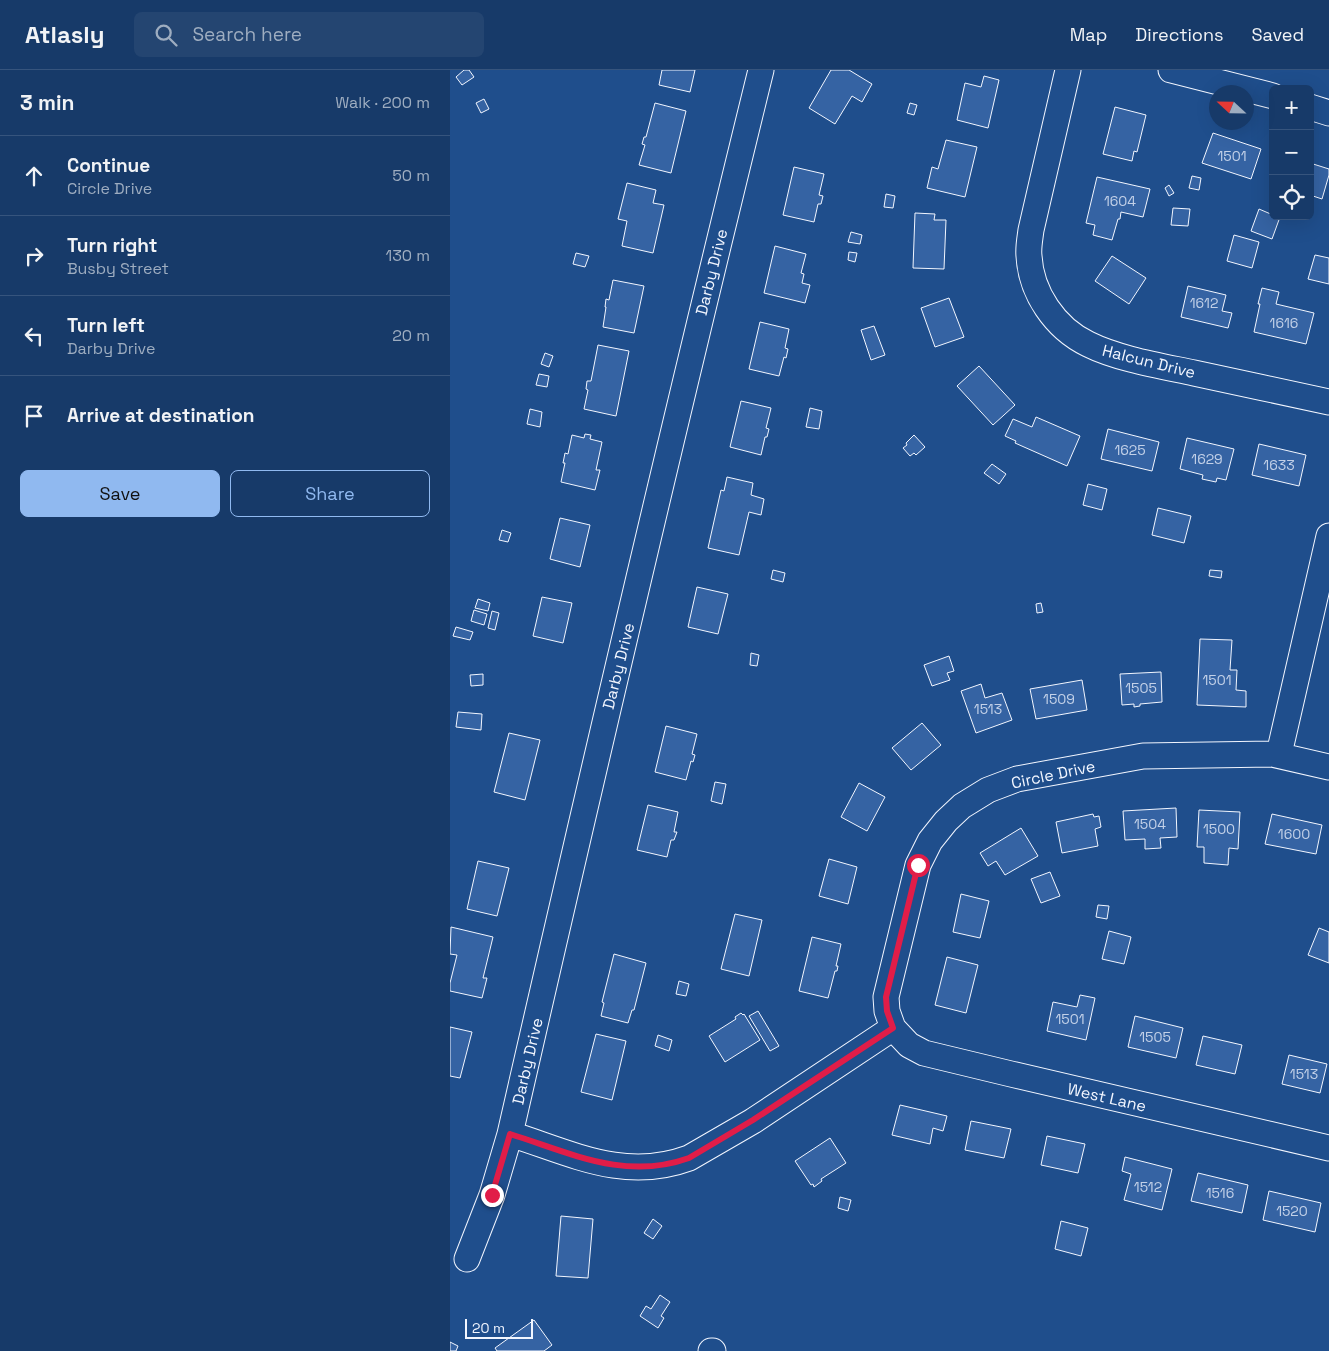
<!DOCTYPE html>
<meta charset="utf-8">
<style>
body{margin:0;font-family:"Space Grotesk",sans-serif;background:#244571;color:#f1f3f6}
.controls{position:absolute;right:15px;top:15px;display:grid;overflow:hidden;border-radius:8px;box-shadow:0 5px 20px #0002}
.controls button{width:45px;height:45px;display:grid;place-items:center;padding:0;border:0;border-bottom:1px solid #36547d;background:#173a69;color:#f1f3f6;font:25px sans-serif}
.compass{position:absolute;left:759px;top:15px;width:45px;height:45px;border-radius:50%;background:#173a69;box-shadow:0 5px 20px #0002;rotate:292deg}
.scale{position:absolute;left:15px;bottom:12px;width:68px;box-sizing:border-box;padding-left:5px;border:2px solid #f2f6ff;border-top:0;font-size:14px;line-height:18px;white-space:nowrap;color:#f2f6ff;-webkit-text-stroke:4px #1f4e8c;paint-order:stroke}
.stop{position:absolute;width:15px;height:15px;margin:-11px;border:4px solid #e11d48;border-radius:50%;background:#fff}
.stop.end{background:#e11d48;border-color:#fff;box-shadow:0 1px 5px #0008}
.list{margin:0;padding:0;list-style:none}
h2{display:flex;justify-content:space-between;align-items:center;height:65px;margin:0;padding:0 20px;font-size:21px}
h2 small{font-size:16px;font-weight:400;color:#9eadc0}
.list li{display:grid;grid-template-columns:32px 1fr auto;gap:15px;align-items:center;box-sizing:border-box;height:80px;padding:0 20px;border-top:1px solid #36547d}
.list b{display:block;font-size:19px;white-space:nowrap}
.list p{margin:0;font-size:16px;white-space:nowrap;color:#9eadc0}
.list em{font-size:16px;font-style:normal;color:#9eadc0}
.actions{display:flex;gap:10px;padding:15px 20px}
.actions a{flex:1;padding:11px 0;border:1px solid #90b9f0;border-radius:8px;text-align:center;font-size:18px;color:#90b9f0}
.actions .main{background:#90b9f0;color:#111}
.icon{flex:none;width:28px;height:28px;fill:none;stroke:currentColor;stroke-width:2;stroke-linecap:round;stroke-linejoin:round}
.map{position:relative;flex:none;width:879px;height:1281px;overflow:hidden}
header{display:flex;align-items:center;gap:30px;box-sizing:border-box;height:70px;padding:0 25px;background:#173a69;border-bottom:1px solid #36547d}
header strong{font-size:24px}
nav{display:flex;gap:28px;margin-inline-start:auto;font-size:18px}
.search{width:350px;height:45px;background:#244571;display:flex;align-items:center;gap:12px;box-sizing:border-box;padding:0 18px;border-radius:8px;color:#9eadc0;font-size:19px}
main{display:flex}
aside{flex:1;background:#173a69}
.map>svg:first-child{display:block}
.building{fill:#3563a3;stroke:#f2f6ff}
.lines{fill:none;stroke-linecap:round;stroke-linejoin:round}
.minor-casing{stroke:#f2f6ff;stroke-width:27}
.minor{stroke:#1f4e8c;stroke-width:25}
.route{stroke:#e11d48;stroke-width:6}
.labels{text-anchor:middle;stroke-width:4;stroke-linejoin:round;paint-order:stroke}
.number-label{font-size:14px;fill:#c3d1e8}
.street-label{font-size:16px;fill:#f2f6ff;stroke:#1f4e8c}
</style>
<header>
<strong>Atlasly</strong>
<div class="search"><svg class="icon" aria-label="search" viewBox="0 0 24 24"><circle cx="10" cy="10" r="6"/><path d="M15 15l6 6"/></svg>Search here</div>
<nav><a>Map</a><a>Directions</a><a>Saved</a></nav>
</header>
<main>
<aside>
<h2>3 min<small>Walk · 200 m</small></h2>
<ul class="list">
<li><svg class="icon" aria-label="ahead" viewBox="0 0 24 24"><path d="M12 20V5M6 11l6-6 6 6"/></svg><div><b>Continue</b><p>Circle Drive</p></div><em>50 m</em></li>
<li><svg class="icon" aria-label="right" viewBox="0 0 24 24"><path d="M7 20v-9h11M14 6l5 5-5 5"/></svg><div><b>Turn right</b><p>Busby Street</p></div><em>130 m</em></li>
<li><svg class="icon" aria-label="left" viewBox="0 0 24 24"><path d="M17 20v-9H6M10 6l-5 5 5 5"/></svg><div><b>Turn left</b><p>Darby Drive</p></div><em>20 m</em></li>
<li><svg class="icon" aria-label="arrive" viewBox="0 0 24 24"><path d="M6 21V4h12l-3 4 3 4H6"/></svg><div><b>Arrive at destination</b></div></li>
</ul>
<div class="actions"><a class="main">Save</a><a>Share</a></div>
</aside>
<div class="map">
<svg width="879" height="1281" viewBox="0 0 879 1281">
<rect width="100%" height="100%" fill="#1f4e8c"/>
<path class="building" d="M 14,0 L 19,0 L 24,7 L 12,15 L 6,7 Z
M 212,0 L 245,0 L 240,22 L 209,15 Z
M 381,0 L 399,0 L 422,14 L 412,32 L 402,26 L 385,54 L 359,38 Z
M 534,6 L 549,10 L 538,58 L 507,50 L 515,13 L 531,17 Z
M 34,29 L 39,39 L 31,43 L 26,33 Z
M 205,33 L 236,41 L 221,103 L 189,95 L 195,75 L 192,74 L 194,67 L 196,67 Z
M 460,33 L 467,35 L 464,45 L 457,43 Z
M 665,37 L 696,45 L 687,82 L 684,81 L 682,91 L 653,84 Z
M 763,63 L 811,79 L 801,109 L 752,93 Z
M 496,70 L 527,77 L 515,127 L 477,118 L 482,97 L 488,99 Z
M 860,93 L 879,99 L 879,105 L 872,129 L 860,125 Z
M 344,97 L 374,104 L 369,125 L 373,126 L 371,134 L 368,134 L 364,152 L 333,145 Z
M 742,106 L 751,108 L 749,120 L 739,118 Z
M 647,107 L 700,119 L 693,147 L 671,142 L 670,149 L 668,149 L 662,170 L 643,165 L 645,155 L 636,153 Z
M 177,113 L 206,120 L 203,133 L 214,135 L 203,183 L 172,176 L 177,151 L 168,149 Z
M 719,115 L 724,123 L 719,126 L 715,118 Z
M 436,124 L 445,126 L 443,138 L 434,137 Z
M 723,138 L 740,139 L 738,156 L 721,155 Z
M 809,139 L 823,145 L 823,146 L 830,147 L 822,169 L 801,161 Z
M 465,143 L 485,144 L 484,150 L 496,150 L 494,199 L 463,198 Z
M 401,162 L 412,165 L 410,174 L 398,172 Z
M 784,165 L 809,172 L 802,198 L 777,191 Z
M 325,176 L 356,184 L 351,203 L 354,204 L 352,213 L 360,215 L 355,233 L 314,223 Z
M 399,182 L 407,183 L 405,192 L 398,190 Z
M 126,183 L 139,186 L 135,197 L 123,194 Z
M 865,185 L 879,188 L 879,214 L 858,209 Z
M 662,186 L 696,208 L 679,234 L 645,211 Z
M 163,210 L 194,216 L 184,263 L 153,257 L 156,237 L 155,237 L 156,229 L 159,230 Z
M 738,216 L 776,225 L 772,241 L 782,243 L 778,258 L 731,247 Z
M 812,218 L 829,222 L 826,234 L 864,243 L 856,274 L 804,262 L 810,234 L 808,234 Z
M 499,228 L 514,267 L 485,277 L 471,238 Z
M 310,252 L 339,259 L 335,278 L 338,279 L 336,288 L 334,287 L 329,306 L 299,299 Z
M 424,256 L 435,285 L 421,290 L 411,260 Z
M 148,275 L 179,281 L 166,346 L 134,339 L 138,320 L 136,319 L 137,311 L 141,311 Z
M 95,283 L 103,286 L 99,297 L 91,294 Z
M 529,296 L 565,335 L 543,355 L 507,316 Z
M 89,304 L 99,306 L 97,317 L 86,315 Z
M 291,331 L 321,338 L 316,358 L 319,359 L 317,367 L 315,367 L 311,385 L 280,377 Z
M 360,338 L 372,341 L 369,359 L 356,357 Z
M 80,339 L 92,342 L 90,357 L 77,354 Z
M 586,347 L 630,366 L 617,396 L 565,373 L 566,371 L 555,366 L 563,349 L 582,357 Z
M 658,359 L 709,372 L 702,401 L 651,389 Z
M 135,364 L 141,365 L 140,369 L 152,372 L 146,400 L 150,400 L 145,420 L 111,412 L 115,393 L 113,393 L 115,383 L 118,384 L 122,365 L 134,368 Z
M 464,365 L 475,377 L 466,385 L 464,383 L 460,386 L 453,378 L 457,375 L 456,373 Z
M 737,368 L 784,379 L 776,410 L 767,408 L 766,412 L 752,409 L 753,405 L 730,399 Z
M 809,374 L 856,385 L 849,416 L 802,405 Z
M 542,394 L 556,404 L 549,414 L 534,403 Z
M 277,407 L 303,413 L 301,425 L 314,429 L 311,445 L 299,442 L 289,485 L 258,478 L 271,420 L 274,421 Z
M 638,414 L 657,419 L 652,440 L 633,435 Z
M 708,438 L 741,446 L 734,473 L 702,465 Z
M 110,448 L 140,455 L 130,497 L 100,489 Z
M 52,460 L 61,463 L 58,472 L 49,470 Z
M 323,500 L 335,503 L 333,512 L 321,509 Z
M 760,500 L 772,501 L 771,508 L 759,506 Z
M 247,517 L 278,524 L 268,564 L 238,557 Z
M 92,527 L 122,533 L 113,573 L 83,566 Z
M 28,529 L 40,533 L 38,541 L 25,538 Z
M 591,533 L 593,542 L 587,543 L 586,534 Z
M 24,540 L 37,544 L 34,555 L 21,551 Z
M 42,541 L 49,543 L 45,560 L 38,558 Z
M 6,557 L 23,562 L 20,570 L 3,566 Z
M 750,569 L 782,570 L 780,600 L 787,600 L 786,620 L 796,621 L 796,637 L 747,635 Z
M 301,583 L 309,585 L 307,596 L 300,595 Z
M 499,586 L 504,601 L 497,603 L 500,610 L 482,616 L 474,595 Z
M 711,602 L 712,632 L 690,634 L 690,636 L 684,637 L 684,634 L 672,635 L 670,604 Z
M 33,604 L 33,615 L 21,616 L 20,605 Z
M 632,610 L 637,640 L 586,649 L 580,619 Z
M 531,614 L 535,628 L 552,623 L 562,650 L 526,663 L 511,621 Z
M 8,642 L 32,644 L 31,660 L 6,657 Z
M 472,653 L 491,675 L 461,700 L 442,678 Z
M 216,656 L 247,664 L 242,684 L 245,685 L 243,692 L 241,691 L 236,710 L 205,702 Z
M 59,663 L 90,670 L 75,730 L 44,722 Z
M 265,712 L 276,714 L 272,734 L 261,731 Z
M 409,713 L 435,727 L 417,761 L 391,747 Z
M 198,735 L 228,742 L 224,762 L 227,762 L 224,770 L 221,770 L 217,787 L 187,780 Z
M 726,738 L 727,767 L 710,768 L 711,778 L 695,779 L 695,769 L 675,770 L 673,741 Z
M 749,740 L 790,742 L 788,779 L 779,778 L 778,795 L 754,793 L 754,777 L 747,777 Z
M 643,744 L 644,747 L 649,746 L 651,757 L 645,759 L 648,776 L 612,783 L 606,752 Z
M 822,744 L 872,755 L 866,784 L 815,774 Z
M 571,758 L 588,786 L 555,805 L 546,791 L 538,796 L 530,783 Z
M 379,789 L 407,797 L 398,834 L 369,826 Z
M 28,791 L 59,798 L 47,846 L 17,839 Z
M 600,802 L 610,826 L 591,833 L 581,809 Z
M 511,824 L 539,831 L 530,868 L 503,862 Z
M 648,835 L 659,836 L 657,849 L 646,847 Z
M 285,844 L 312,850 L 299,906 L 271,899 Z
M 1,857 L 43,867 L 33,908 L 37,908 L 32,928 L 0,921 L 0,913 L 7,885 L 0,884 Z
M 869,858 L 879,862 L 879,893 L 858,885 Z
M 659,861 L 681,867 L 674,894 L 652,889 Z
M 362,867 L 391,874 L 386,896 L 388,896 L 387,901 L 385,901 L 378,928 L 349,921 Z
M 164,884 L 196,893 L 184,940 L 182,940 L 178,953 L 151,946 L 154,933 L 152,932 Z
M 497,887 L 528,895 L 516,943 L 485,935 Z
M 229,911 L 239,914 L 236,926 L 226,924 Z
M 630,925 L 645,928 L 636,970 L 597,961 L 603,932 L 627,937 Z
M 308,941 L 329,976 L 320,981 L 299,946 Z
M 291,943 L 293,945 L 294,944 L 310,970 L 275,992 L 259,966 L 286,949 L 285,947 Z
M 685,946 L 733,958 L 726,988 L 678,977 Z
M 0,957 L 22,962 L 10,1008 L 0,1006 Z
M 146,964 L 176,971 L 162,1030 L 131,1022 Z
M 208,965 L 222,970 L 219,981 L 205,976 Z
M 753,966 L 792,975 L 785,1004 L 746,995 Z
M 839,985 L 877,994 L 870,1023 L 832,1014 Z
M 450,1035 L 497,1046 L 493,1061 L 483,1058 L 480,1074 L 442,1065 Z
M 521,1051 L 561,1059 L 554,1088 L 515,1080 Z
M 597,1066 L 635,1074 L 628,1103 L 591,1095 Z
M 380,1068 L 396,1093 L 371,1109 L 372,1111 L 364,1117 L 363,1114 L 361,1115 L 345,1091 Z
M 675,1087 L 722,1099 L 712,1140 L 674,1130 L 681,1104 L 672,1101 Z
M 748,1103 L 798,1115 L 792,1143 L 741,1131 Z
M 819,1121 L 871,1133 L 865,1162 L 813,1150 Z
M 390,1127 L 401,1130 L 398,1141 L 388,1138 Z
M 111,1146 L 143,1149 L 138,1208 L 106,1206 Z
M 203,1149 L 212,1156 L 203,1169 L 194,1163 Z
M 611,1151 L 638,1158 L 631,1186 L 605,1179 Z
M 210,1225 L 220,1232 L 211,1246 L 214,1248 L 208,1258 L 190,1246 L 196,1236 L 201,1239 Z
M 84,1250 L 102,1275 L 94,1281 L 47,1281 L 45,1278 Z
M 0,1272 L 8,1276 L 6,1281 L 0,1281 Z"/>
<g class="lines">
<defs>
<path id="minor" d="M 618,0 L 581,160 C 580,168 578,178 579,186 C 581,223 605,258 638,274 C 668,289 711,296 744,303 C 789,313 834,322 879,332
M 721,0 L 823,26
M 860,37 L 879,43
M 829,684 L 879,466
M 879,697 L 822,684 L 693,686 L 567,709 L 538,720 L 512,736 L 496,751 L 480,771 L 468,795 L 436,927 L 437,941 L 443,958 L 459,975 L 474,983 L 561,1004 L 879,1078
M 60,1064 C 121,1083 174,1112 239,1088 L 303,1051 L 443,958
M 17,1189 L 42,1125 L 60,1064 C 141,709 224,354 311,0
M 261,1281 L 263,1281"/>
</defs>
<use href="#minor" class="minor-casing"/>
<use href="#minor" class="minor"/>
</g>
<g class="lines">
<path class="route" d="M 42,1125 L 60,1064 C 121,1083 175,1111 239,1088 L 303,1050 L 443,958 L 437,941 L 436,927 L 468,795"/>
</g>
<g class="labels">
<g class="number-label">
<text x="782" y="91">1501</text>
<text x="670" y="136">1604</text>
<text x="754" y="238">1612</text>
<text x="834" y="258">1616</text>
<text x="680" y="385">1625</text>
<text x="757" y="394">1629</text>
<text x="829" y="400">1633</text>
<text x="767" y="615">1501</text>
<text x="691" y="623">1505</text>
<text x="609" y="634">1509</text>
<text x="538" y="644">1513</text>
<text x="700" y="759">1504</text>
<text x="769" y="764">1500</text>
<text x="844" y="769">1600</text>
<text x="620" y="954">1501</text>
<text x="705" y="972">1505</text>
<text x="854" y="1009">1513</text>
<text x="698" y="1122">1512</text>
<text x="770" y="1128">1516</text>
<text x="842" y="1146">1520</text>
</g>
<g class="street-label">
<text transform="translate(261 202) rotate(-76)" y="6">Darby Drive</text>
<text transform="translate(699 291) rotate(14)" y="6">Halcun Drive</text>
<text transform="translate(168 596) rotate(-76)" y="6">Darby Drive</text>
<text transform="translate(603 704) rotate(-12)" y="6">Circle Drive</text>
<text transform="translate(77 991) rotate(-77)" y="6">Darby Drive</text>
<text transform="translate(657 1027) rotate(13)" y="6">West Lane</text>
</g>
</g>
</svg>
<div class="controls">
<button>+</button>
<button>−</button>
<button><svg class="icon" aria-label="locate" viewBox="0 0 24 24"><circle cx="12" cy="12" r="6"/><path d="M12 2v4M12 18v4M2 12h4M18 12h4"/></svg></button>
</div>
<svg class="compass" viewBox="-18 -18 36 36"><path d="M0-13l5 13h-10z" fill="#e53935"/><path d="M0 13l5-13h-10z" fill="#9eadc0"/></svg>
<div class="scale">20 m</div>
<div class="stop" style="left:468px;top:795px"></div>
<div class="stop end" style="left:42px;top:1125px"></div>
</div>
</main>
